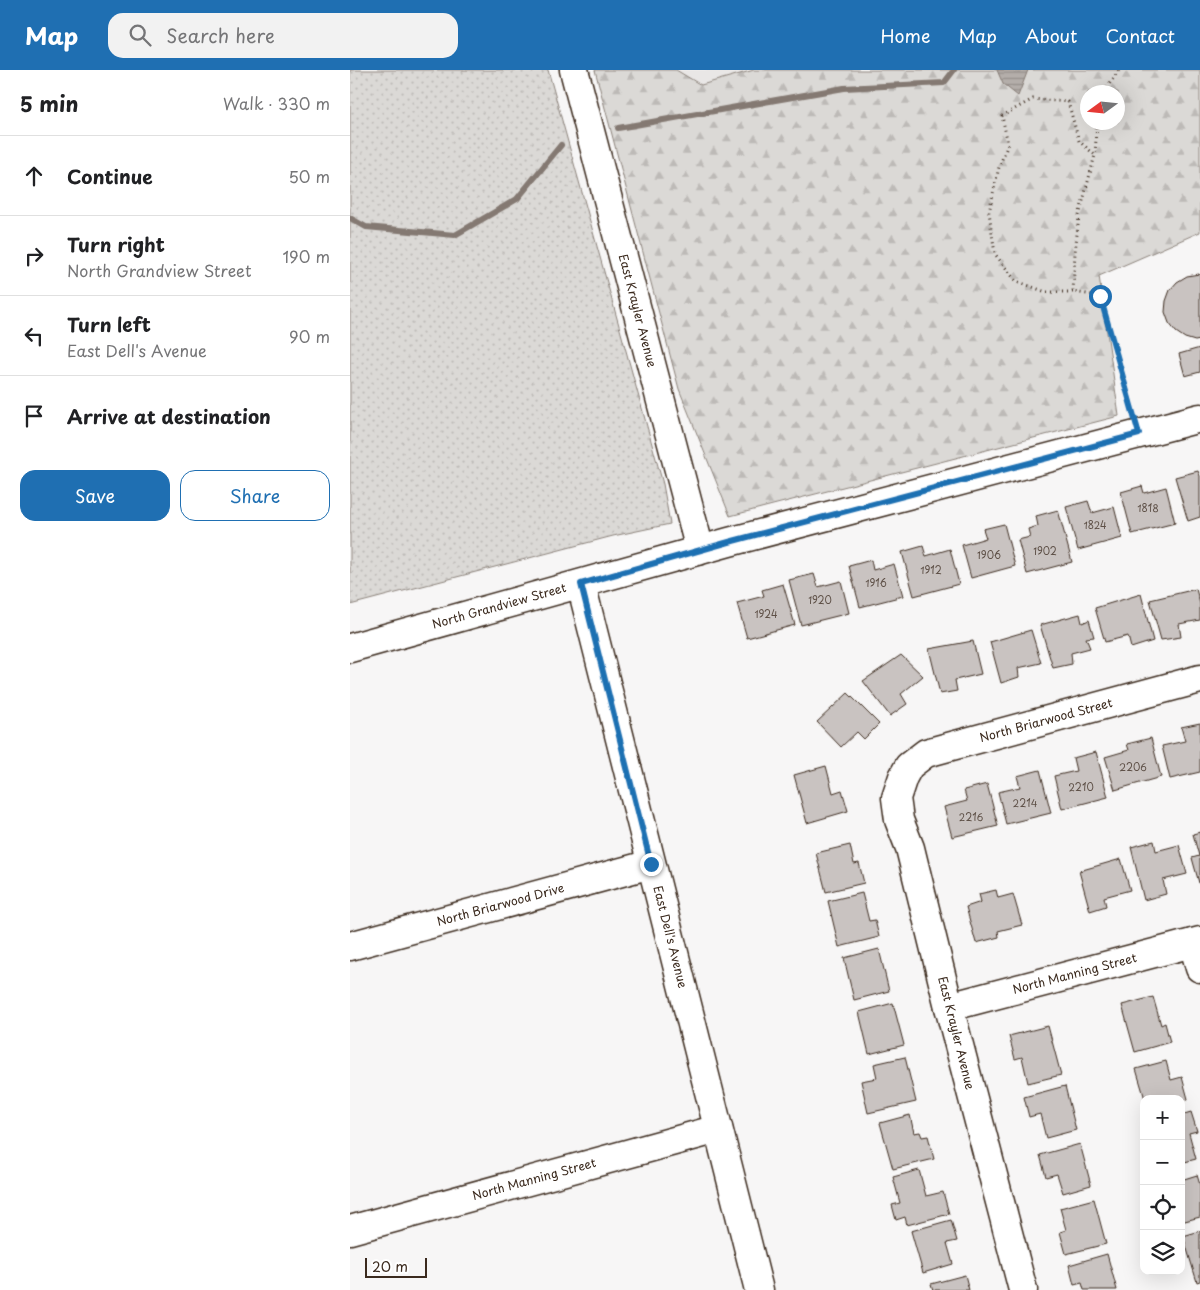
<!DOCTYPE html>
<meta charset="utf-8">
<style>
body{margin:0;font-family:"Playpen Sans",sans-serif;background:#f2f2f2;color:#202124}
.controls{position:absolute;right:15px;bottom:15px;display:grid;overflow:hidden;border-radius:10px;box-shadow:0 5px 20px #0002}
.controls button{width:45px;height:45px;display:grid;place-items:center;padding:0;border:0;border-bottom:1px solid #e0e0e0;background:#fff;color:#202124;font:25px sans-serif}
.compass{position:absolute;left:730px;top:15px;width:45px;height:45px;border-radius:50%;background:#fff;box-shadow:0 5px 20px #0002;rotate:255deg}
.scale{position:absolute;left:15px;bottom:12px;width:62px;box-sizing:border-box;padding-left:5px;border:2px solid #3b2a1e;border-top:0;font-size:14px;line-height:18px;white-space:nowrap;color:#3b2a1e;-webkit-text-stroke:4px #fff;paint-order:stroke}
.stop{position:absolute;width:15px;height:15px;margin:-11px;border:4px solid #1f6fb2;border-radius:50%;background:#fff}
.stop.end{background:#1f6fb2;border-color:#fff;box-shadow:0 1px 5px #0008}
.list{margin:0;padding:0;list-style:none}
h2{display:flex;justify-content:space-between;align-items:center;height:65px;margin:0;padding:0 20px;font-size:21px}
h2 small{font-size:16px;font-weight:400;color:#757577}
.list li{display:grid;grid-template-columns:32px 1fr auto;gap:15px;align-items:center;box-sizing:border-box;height:80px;padding:0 20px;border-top:1px solid #e0e0e0}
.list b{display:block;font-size:19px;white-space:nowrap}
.list p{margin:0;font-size:16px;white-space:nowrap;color:#757577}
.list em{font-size:16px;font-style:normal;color:#757577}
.actions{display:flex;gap:10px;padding:15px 20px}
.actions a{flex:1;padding:11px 0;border:1px solid #1f6fb2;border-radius:15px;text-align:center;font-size:18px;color:#1f6fb2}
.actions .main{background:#1f6fb2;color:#fff}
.icon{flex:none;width:28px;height:28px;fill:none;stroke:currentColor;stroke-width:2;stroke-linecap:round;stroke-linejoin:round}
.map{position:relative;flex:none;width:850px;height:1220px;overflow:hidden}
header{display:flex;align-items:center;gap:30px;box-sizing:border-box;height:70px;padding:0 25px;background:#1f6fb2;color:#fff}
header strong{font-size:24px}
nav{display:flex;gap:28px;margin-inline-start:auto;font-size:18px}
.search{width:350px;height:45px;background:#f2f2f2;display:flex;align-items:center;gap:12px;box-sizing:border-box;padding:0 18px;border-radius:15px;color:#757577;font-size:19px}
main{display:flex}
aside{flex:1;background:#fff}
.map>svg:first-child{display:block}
.built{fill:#e9e7e6}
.green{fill:url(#green-dots);stroke:#8b827a}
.forest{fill:url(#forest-firs);stroke:#8b827a;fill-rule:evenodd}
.water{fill:url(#water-rules);stroke:#847972}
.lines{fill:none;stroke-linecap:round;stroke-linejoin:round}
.stream{stroke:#847972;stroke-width:6}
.building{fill:#c9c3c1;stroke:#3b2a1e}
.minor-casing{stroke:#3b2a1e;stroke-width:31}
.path{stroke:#3b2a1e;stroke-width:3;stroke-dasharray:1 4;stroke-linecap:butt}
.minor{stroke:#fff;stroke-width:28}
.route{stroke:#1f6fb2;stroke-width:6}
.labels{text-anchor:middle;stroke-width:4;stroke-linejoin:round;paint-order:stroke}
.number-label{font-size:10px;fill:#5e5047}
.street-label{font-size:12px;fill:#3b2a1e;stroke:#fff}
</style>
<header>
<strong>Map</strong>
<div class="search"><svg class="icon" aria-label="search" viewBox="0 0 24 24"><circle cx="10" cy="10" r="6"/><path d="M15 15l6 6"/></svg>Search here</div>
<nav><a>Home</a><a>Map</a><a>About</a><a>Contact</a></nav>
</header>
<main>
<aside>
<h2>5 min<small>Walk · 330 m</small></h2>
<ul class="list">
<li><svg class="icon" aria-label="ahead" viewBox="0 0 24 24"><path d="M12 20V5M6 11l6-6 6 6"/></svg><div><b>Continue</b></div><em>50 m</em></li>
<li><svg class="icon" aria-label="right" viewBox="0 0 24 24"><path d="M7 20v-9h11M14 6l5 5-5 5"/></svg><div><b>Turn right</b><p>North Grandview Street</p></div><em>190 m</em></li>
<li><svg class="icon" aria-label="left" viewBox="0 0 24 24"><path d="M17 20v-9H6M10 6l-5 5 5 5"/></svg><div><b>Turn left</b><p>East Dell's Avenue</p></div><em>90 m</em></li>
<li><svg class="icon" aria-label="arrive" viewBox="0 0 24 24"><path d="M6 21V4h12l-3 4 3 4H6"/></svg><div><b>Arrive at destination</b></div></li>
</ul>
<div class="actions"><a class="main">Save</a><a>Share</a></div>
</aside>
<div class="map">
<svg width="850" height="1220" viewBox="0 0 850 1220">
<defs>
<pattern id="green-dots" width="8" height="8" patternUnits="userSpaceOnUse" patternTransform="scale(1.25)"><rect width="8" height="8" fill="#dbd9d6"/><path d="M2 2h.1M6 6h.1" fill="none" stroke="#bdbab7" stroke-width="1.8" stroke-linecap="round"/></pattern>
<pattern id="forest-firs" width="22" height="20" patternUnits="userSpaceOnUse" patternTransform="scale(1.25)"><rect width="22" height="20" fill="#dbd9d6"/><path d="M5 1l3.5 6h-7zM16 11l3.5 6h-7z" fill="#bdbab7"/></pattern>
<pattern id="water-rules" width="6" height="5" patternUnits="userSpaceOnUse" patternTransform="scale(1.25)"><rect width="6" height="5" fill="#b4aeaa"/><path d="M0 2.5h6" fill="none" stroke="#948e8a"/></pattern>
</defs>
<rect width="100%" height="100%" fill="#f7f6f6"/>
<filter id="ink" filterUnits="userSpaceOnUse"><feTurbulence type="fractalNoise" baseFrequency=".02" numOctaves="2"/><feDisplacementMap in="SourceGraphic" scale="10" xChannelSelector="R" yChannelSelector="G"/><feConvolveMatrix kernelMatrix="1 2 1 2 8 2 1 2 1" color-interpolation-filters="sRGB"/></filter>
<g filter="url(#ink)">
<path class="built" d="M 326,0 L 404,0 L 351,15 Z"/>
<path class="green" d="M 0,0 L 198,0 L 313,414 L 320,454 L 263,466 L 0,535 Z"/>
<path class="forest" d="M 245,0 L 326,0 L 351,15 L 404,0 L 850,0 L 850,162 L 749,206 L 769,346 L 380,446 L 329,319 ZM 738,22 L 768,22 L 768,52 L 738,52 Z"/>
<path class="water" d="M 647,0 L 678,0 L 668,26 L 653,14 Z"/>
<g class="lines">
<path class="stream" d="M 268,58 L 494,18 L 594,13 L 604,0
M 0,148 L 16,157 L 105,165 L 167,129 L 211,75"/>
</g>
<path class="building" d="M 849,204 L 850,205 L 850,270 L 845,271 L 835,268 L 826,262 L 819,253 L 815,242 L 816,231 L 820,220 L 827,212 L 837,206 Z
M 850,278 L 850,302 L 835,306 L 829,284 Z
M 848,401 L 850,406 L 850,447 L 838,451 L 825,407 Z
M 792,416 L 794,423 L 816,417 L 825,453 L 782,464 L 771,422 Z
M 738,431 L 742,443 L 764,437 L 772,468 L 728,480 L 716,437 Z
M 708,440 L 722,492 L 677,504 L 668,470 L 680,467 L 678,459 L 688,456 L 686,446 Z
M 654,454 L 665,496 L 621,508 L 612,475 L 636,468 L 633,459 Z
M 573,476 L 576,486 L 600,479 L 609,514 L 564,526 L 552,482 Z
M 521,490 L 523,500 L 544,494 L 553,526 L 510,537 L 499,496 Z
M 464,504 L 468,517 L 491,511 L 499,543 L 451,555 L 439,510 Z
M 433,514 L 445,555 L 397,568 L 387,533 L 414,526 L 412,520 Z
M 846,519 L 850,534 L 850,550 L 829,554 L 831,567 L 811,570 L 800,530 Z
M 791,524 L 803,571 L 781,578 L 778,566 L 755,572 L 745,538 Z
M 730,544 L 732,553 L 739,550 L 744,567 L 736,568 L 740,578 L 721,583 L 722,594 L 703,598 L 690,555 Z
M 681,560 L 691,593 L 668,598 L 669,607 L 651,613 L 640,572 Z
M 623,571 L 631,604 L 605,610 L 607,621 L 590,624 L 579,579 Z
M 551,585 L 573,606 L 551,624 L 557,634 L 540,646 L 513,611 Z
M 498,623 L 529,654 L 514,669 L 507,662 L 491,677 L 467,652 Z
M 850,653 L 850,702 L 820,709 L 812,676 L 835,671 L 831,657 Z
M 801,668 L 811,707 L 765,720 L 755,687 L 779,680 L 777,674 Z
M 746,682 L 758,727 L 712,739 L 704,706 L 726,701 L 723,688 Z
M 476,696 L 483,723 L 492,720 L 498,741 L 457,753 L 444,705 Z
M 690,700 L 701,743 L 656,754 L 648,722 L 670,717 L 667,706 Z
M 637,714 L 648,756 L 602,767 L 594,737 L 617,731 L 614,720 Z
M 850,762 L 850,813 L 849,813 L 842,788 L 849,786 L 843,764 Z
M 804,771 L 806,781 L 829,775 L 837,804 L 813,810 L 816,824 L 794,830 L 781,777 Z
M 500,775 L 504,794 L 509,793 L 514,813 L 476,822 L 466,783 Z
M 771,789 L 780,820 L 754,827 L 756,836 L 740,841 L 729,801 Z
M 646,820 L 648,828 L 663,824 L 672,855 L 648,861 L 649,867 L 626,873 L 616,837 L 631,832 L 629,824 Z
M 512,823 L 519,851 L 525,850 L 529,867 L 489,877 L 478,831 Z
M 529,879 L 539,921 L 504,930 L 494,888 Z
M 803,927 L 811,955 L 815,953 L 820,972 L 785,982 L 772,935 Z
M 543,933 L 554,975 L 519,984 L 509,942 Z
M 698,956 L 711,1005 L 678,1013 L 672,987 L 665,989 L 659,966 Z
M 555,987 L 566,1032 L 518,1043 L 511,1011 L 527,1008 L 524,994 Z
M 816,991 L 821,1010 L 832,1007 L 838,1029 L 831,1031 L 831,1029 L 795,1029 L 786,999 Z
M 715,1016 L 726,1060 L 696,1068 L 690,1044 L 679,1047 L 674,1027 Z
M 841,1042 L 847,1061 L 839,1063 L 846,1089 L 831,1093 L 831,1045 Z
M 560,1045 L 564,1063 L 570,1062 L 572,1067 L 578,1066 L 584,1089 L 543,1099 L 530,1053 Z
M 730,1074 L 741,1115 L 713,1123 L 707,1104 L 696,1107 L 690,1085 Z
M 569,1100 L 576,1126 L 593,1122 L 599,1144 L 557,1155 L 555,1147 L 546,1150 L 542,1135 L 550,1133 L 543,1107 Z
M 847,1105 L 850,1115 L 850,1147 L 831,1152 L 831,1110 Z
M 744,1129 L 756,1174 L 716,1184 L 710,1162 L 716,1160 L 710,1138 Z
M 601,1150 L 607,1171 L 597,1173 L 603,1194 L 573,1203 L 561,1161 Z
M 850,1161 L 850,1211 L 847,1212 L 833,1166 Z
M 757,1184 L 767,1220 L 734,1220 L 732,1213 L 724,1215 L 719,1195 Z
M 615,1205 L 619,1220 L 583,1220 L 581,1214 Z"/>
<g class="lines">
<defs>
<g id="minor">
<path id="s1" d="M 224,0 L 350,480"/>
<path id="s2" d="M 231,514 L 409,1220"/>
<path id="s3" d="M 0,578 L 379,472 L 850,348"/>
<path d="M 843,873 L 850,898"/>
<path id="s4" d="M 0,876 L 301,794"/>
<path id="s5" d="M 599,937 L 850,871"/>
<path id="s6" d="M 0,1160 L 368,1059"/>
<path id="s7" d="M 673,1220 L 599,937 L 560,778 L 549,750 L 546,728 L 553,707 L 559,696 L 576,683 L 850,609"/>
</g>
</defs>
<use href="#minor" class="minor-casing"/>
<path class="path" d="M 754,22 L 769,0
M 747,52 L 745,85 L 729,146 L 725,182 L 723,222 L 750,226 L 783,342
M 723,222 L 696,222 L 666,211 L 645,184 L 639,142 L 649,97 L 658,74 L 652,46 L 683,29 L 718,32 L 729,71 L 745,85"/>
<use href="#minor" class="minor"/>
</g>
</g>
<g class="lines" filter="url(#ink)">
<path class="route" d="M 301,794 L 231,514 L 379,472 L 789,364 L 750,226"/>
</g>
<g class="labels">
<g class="number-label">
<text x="798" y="442">1818</text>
<text x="745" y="459">1824</text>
<text x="695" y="485">1902</text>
<text x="639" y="489">1906</text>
<text x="581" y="504">1912</text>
<text x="526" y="517">1916</text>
<text x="470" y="534">1920</text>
<text x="416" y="548">1924</text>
<text x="783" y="701">2206</text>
<text x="731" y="721">2210</text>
<text x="675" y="737">2214</text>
<text x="621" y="751">2216</text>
</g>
<g class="street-label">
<text dy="4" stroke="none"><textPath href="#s1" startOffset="249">East Krayler Avenue</textPath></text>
<text dy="4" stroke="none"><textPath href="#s3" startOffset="155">North Grandview Street</textPath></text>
<text dy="4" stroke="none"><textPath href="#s7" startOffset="689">North Briarwood Street</textPath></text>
<text dy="4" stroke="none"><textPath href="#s4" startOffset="156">North Briarwood Drive</textPath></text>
<text dy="4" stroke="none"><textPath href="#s2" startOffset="364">East Dell's Avenue</textPath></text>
<text dy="4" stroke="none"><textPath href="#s5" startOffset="130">North Manning Street</textPath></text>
<text transform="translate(606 963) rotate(76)" y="4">East Krayler Avenue</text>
<text dy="4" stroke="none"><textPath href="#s6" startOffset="191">North Manning Street</textPath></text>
</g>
</g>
</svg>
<div class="controls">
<button>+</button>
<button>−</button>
<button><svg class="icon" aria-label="locate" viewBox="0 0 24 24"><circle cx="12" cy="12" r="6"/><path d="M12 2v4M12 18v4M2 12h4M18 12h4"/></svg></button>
<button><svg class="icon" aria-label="layers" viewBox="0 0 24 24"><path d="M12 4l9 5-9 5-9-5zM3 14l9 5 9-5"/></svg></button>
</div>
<svg class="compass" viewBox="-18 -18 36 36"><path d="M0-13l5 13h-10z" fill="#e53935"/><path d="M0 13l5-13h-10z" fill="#757577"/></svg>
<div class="scale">20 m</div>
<div class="stop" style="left:750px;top:226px"></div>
<div class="stop end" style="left:301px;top:794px"></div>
</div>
</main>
